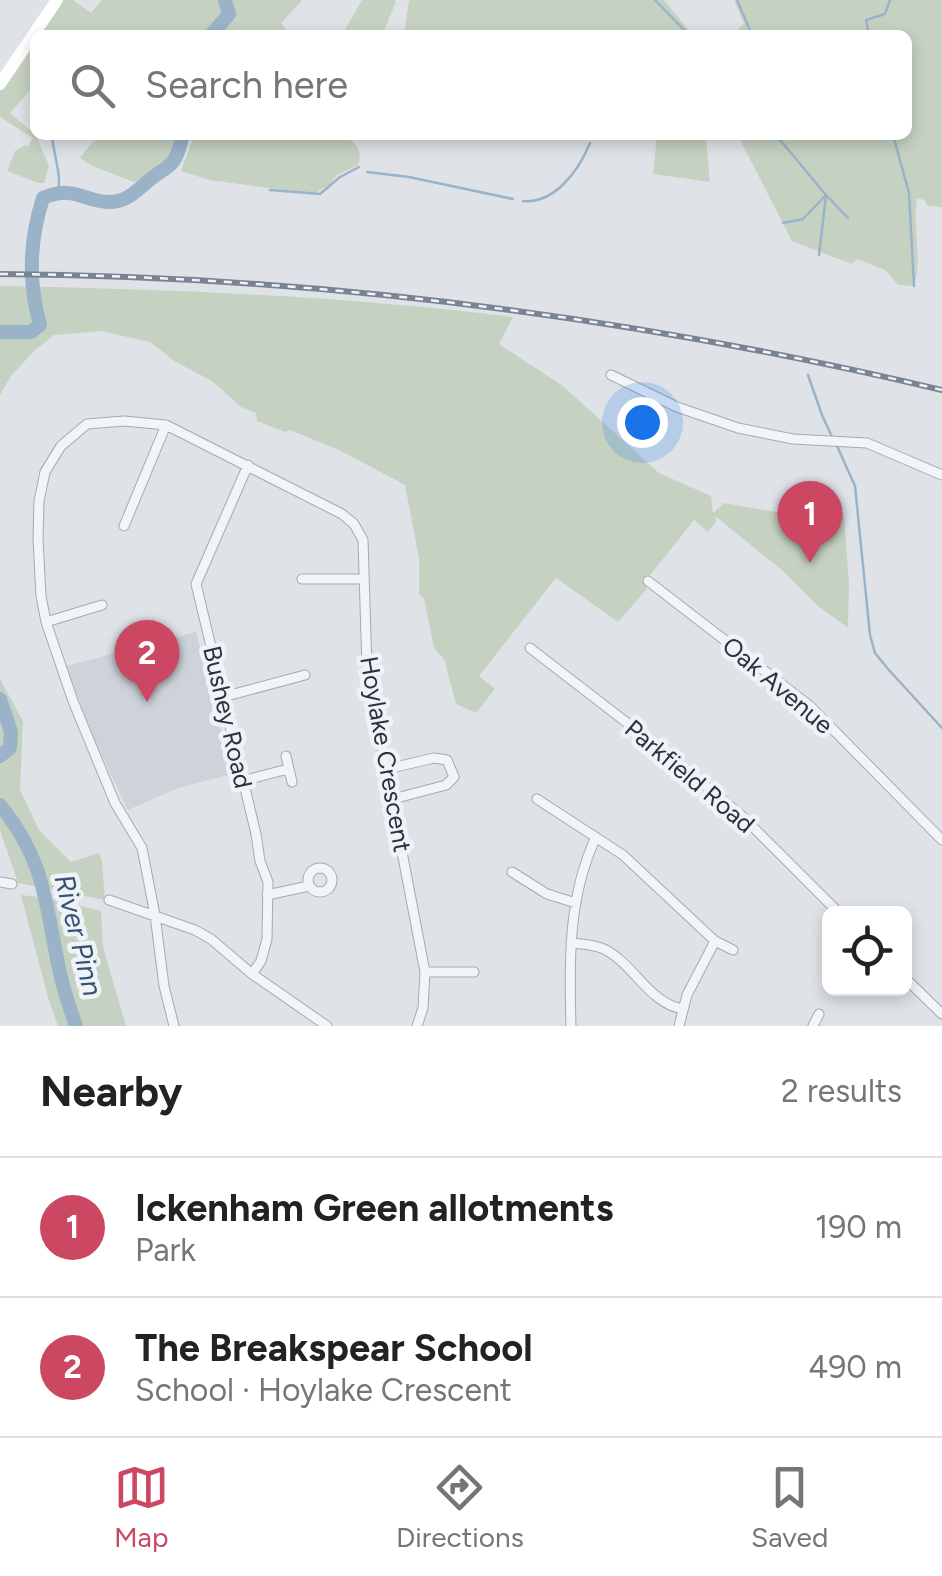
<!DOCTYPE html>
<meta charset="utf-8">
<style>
body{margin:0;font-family:Figtree,sans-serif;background:#f2f2f2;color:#222}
.controls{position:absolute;right:30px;bottom:30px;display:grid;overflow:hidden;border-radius:15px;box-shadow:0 5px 15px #0003}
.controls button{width:90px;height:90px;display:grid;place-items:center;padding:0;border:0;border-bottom:2px solid #e0e0e0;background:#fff;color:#222;font:50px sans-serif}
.you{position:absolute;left:642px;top:422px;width:35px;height:35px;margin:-25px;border:8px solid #fff;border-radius:50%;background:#1a73e8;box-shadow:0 0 0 15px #1a73e833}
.badge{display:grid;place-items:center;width:65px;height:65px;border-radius:50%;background:#cb4762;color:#fff;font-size:32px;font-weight:700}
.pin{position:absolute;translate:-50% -82px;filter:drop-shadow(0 2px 5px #0008)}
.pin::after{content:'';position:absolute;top:52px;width:35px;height:30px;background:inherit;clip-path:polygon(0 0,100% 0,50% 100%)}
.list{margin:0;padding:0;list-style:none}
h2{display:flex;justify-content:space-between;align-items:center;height:130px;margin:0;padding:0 40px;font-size:42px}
h2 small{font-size:32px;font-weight:400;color:#767676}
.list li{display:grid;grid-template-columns:65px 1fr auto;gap:30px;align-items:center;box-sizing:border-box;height:140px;padding:0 40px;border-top:2px solid #e0e0e0}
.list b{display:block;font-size:38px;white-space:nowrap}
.list p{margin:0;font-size:32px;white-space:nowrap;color:#767676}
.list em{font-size:32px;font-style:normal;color:#767676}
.icon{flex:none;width:55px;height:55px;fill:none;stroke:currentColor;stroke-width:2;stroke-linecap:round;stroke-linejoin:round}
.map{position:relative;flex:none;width:942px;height:1026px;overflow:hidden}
.search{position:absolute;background:#fff;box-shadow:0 5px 15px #0003;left:30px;right:30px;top:30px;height:110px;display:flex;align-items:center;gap:25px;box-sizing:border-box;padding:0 35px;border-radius:15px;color:#767676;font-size:38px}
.sheet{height:410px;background:#fff}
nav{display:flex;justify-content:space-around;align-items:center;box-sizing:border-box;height:140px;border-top:2px solid #e0e0e0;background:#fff;font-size:28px;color:#767676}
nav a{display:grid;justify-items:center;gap:5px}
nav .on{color:#cb4762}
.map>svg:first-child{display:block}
.built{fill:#ced3da}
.green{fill:#c6d2c1}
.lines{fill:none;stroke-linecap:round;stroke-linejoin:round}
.stream{stroke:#9bb3c8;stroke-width:2.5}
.river{stroke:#9bb3c8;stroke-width:14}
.street-casing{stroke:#a5aab2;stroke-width:11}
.street{stroke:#f2f4f7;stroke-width:9}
.secondary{stroke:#fff;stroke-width:12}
.rail-casing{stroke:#798492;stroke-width:6}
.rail{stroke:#eff2f6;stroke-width:2.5;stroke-dasharray:8;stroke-linecap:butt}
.labels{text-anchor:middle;stroke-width:9;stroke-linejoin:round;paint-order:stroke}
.street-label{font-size:25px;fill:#29323f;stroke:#eff2f6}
.water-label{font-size:28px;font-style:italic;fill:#345372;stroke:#eff2f6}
</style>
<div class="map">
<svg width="942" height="1026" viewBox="0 0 942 1026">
<rect width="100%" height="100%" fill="#dfe3e8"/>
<path class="built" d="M 196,632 L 232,774 L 178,788 L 128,810 L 94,739 L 66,666 Z"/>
<path class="green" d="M 63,0 L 73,0 L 91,13 L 102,0 L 301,0 L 301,2 L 281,23 L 291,35 L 40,35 Z
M 362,0 L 394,0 L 396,2 L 382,35 L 342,35 Z
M 409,0 L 664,0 L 693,35 L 404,35 Z
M 734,0 L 942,0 L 942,207 L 928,206 L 924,200 L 917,198 C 912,227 923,259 914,286 L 898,285 L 885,270 L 857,259 L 852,264 L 792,241 L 738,136 L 706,140 L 710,182 L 653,174 L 657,135 L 907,135 L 907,35 L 731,35 L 744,24 Z
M 35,42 L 35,85 L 10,113 L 36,135 L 49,166 L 44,183 L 38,183 L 7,171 L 15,151 L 25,145 L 28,147 L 33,138 L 0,117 L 0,88 Z
M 98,135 L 180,135 L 180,136 L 171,161 L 147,178 L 134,182 L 92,166 L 80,158 Z
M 194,135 L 345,135 C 356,144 363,150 358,165 L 337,175 L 330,184 L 314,194 L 209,180 L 181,171 Z
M 0,286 C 172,289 343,296 513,317 L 499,344 L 563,386 L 659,473 L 711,496 L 713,513 L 724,503 L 776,512 L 822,506 L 836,508 L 844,517 L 849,584 L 848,628 L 818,606 L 783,571 L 715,516 L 716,522 L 708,532 L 694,520 L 644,583 L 647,589 L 618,622 L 556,578 L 479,676 L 495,689 L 476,713 L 456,704 L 444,659 L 434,648 L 424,598 L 419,594 L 419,558 L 405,485 L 339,450 L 290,430 L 285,432 L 257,421 L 256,413 L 241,407 L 212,381 L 174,361 L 150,342 L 101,331 L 54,335 L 34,351 L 11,376 L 0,395 Z
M 0,679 L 23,721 L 20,790 L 39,830 L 71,862 L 99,853 L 102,861 L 105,900 L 18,883 L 0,830 Z
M 21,895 L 49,898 L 101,911 L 103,947 L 126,1026 L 58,1026 L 49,1001 Z"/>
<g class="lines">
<path class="stream" d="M 655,0 L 689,35
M 737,0 L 752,35
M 869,35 L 866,20 L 885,14 L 890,0
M 52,135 C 53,153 62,175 58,192
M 776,135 L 826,195 L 819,255
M 893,135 L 909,193 L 914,286
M 367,172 L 409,177 L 513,199
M 270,190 L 320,194 L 340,177 L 359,167
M 523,201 C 555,204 579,170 590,143
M 783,223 L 803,219 L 826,195 L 848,218
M 808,375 L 822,415 L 833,439
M 837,446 L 855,486 L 870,635 L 875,653 L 888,669 L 942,728"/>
<path class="river" d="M 211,35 L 229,14 L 225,0
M 0,332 L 31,332 L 40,325 C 28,282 29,241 43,198 C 76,184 84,203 112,202 C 129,201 140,187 152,178 C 158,173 166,169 171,164 C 178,157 180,145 183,135
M 0,699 L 11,732 L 10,748 L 0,756
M 0,805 C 47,863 45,905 60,973 C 64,991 70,1009 76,1026"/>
<defs>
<path id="street" d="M 611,375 L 677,407 L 738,428 L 793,439 L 867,443 L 942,475
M 248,465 L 196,584 L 256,834 L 260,861 L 268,882 L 267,939 L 261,961 L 252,974
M 124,526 L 166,425
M 302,579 L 364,579
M 648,581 L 810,706 L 942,840
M 46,622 L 102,605
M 530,648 L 670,756 L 742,816 L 840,914
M 223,697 L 305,675
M 286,756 L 292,782
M 387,769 L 434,758 L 447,760 L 454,777 L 446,785 L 393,799
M 242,781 L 288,769
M 537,799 L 623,855 L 715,941 L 687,995 L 679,1026
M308 880a12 12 0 1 1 24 0a12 12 0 1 1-24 0Z
M 512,872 L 547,894 L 576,903
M 0,882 L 12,884
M 267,895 L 309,886
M 109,900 L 195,930 L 211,939 L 252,974 L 327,1026
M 715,941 L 733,950
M 571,943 C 582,944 593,944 604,949 C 634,964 648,1002 682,1009
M 425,972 L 474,972
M 904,977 L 942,1014
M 174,1026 L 164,986 L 155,915 L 142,848 L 115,803 L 73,701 L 46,622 L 41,596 L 38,539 L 39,501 L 45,472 L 61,446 L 87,424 L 124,421 L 166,425 L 342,514 L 354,524 L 363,540 L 367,669 L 425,972 L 423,1008 L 417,1026
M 571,1026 C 569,963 568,896 596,837
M 813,1026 L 819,1014"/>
</defs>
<use href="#street" class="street-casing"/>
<use href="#street" class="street"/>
<path class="secondary" d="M 0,84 L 57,0"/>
<defs>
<path id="rail" d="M 0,274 C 317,276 633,317 942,390"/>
</defs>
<use href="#rail" class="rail-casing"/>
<use href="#rail" class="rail"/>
</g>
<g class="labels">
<g class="street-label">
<text transform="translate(778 685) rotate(40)" y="9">Oak Avenue</text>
<text transform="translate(228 717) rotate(77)" y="9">Bushey Road</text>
<text transform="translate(386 754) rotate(80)" y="9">Hoylake Crescent</text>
<text transform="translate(690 776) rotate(40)" y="9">Parkfield Road</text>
</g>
<g class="water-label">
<text transform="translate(79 935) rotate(76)" y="10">River Pinn</text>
</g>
</g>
</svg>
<div class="controls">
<button><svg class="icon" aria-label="locate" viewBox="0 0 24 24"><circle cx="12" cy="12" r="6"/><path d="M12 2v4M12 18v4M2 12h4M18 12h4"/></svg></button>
</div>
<div class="you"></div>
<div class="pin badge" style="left:810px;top:563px">1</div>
<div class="pin badge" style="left:147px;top:702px">2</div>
<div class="search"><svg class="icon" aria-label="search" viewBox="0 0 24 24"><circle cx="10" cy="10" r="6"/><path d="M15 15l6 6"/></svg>Search here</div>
</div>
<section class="sheet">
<h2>Nearby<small>2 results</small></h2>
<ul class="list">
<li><span class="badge">1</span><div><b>Ickenham Green allotments</b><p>Park</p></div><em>190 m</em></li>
<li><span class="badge">2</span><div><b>The Breakspear School</b><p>School · Hoylake Crescent</p></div><em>490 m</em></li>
</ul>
</section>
<nav>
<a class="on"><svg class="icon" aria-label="map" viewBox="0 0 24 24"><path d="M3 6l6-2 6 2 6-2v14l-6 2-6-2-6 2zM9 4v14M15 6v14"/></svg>Map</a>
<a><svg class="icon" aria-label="directions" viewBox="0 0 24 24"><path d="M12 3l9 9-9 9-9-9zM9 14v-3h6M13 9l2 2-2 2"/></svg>Directions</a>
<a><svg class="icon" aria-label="saved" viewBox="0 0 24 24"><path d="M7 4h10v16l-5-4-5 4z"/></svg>Saved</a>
</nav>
